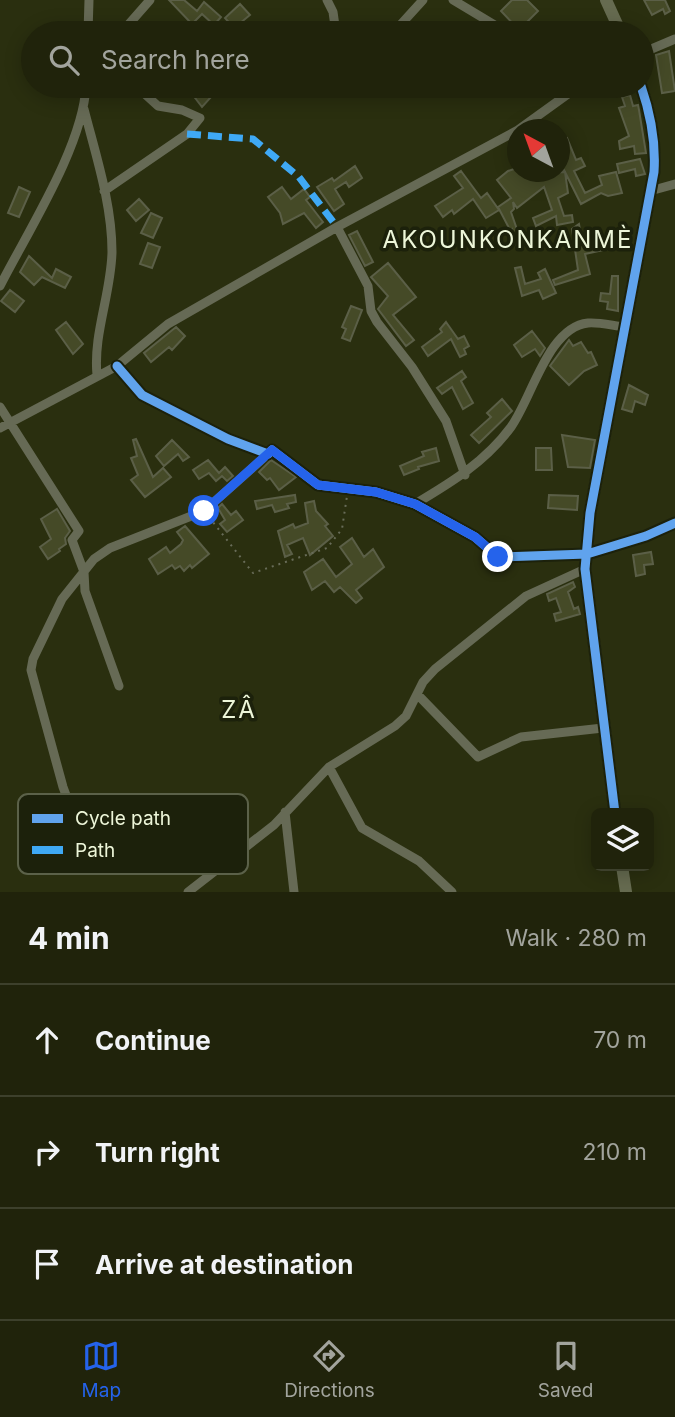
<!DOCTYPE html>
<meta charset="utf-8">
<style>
body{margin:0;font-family:Inter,sans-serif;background:#2d2f19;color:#f1f3f6}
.controls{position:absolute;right:21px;bottom:21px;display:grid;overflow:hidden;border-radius:10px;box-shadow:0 4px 18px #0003}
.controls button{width:63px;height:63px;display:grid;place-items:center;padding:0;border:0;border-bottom:2px solid #3d402c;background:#20230b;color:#f1f3f6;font:35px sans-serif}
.compass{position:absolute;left:507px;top:119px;width:63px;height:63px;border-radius:50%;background:#20230b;box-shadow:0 4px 18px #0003;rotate:319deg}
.stop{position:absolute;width:21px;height:21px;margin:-16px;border:5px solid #2563eb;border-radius:50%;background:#fff}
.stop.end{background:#2563eb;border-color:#fff;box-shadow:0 2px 7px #0008}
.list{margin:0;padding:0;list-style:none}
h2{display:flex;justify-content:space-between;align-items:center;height:91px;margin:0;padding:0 28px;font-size:30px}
h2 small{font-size:23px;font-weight:400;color:#a2a49d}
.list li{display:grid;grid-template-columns:46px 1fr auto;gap:21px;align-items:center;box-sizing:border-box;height:112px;padding:0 28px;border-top:2px solid #3d402c}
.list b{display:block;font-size:26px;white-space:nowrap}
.list em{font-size:23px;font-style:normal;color:#a2a49d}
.icon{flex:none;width:38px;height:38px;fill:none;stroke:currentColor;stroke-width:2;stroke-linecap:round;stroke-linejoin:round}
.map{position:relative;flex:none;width:675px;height:892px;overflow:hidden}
.search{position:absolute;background:#20230b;box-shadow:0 4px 18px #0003;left:21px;right:21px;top:21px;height:77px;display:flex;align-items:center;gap:18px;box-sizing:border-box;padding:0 24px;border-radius:38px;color:#a2a49d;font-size:26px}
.sheet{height:427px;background:#20230b}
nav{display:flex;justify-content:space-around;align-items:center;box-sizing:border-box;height:98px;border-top:2px solid #3d402c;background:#20230b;font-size:19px;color:#a2a49d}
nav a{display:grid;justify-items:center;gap:4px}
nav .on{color:#2563eb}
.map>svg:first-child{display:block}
.building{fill:#454a27;stroke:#5b5f47;stroke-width:2}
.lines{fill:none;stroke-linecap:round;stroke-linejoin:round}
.path{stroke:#686c58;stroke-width:2;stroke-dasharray:2 5;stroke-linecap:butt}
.street{stroke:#666a55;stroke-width:9}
.secondary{stroke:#666b50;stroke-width:12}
.quiet{stroke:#3fa9f5;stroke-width:7;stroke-dasharray:14 7;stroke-linecap:butt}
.cycleway-casing{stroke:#1c210b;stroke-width:13}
.cycleway{stroke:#60a3ed;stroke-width:9}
.route{stroke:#2563eb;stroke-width:9}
.labels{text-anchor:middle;stroke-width:7;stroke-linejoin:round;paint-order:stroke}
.quarter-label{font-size:24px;letter-spacing:2px;fill:#edf6d9;stroke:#1c210b}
.key{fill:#1c210b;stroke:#5b6149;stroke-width:2}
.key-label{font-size:19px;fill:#edf6d9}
</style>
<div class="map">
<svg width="675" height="892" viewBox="0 0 675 892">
<rect width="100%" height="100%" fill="#2a2f0f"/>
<path class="building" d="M 169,0 L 184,0 L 197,11 L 204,2 L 221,17 L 214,25 L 202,14 L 192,24 Z
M 512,0 L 527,0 L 538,11 L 519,30 L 501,11 Z
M 644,0 L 665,0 L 670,11 L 665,14 L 663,9 L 652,15 Z
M 240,4 L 250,15 L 234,28 L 225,18 Z
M 669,51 L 675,91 L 662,93 L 656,55 Z
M 186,86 L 221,86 L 202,107 Z
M 630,95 L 633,106 L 638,105 L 639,110 L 646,153 L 635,154 L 634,146 L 620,149 L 619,141 L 629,136 L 619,108 L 625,106 L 622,97 Z
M 567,138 L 576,160 L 581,158 L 585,166 L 574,171 L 585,193 L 602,185 L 599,176 L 616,172 L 622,193 L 608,196 L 601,193 L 581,204 L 564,170 L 559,171 L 559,141 Z
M 640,159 L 645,174 L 636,176 L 635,169 L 619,173 L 617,164 Z
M 355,166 L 362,178 L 349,187 L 346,182 L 335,189 L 344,204 L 334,211 L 317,187 L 332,178 L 334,181 Z
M 517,168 L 521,174 L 565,172 L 568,193 L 558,198 L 564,216 L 572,215 L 573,222 L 557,225 L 556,216 L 536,226 L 533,218 L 552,210 L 544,187 L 517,208 L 513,202 L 514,209 L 511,212 L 522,244 L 516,245 L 512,229 L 510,230 L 498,207 L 511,198 L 497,180 L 508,171 Z
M 461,171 L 481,198 L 487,193 L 499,210 L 486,218 L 473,199 L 454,214 L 452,210 L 443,217 L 435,206 L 463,188 L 454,176 Z
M 19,187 L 30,192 L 19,217 L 8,213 Z
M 282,187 L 291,199 L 304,189 L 310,197 L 306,200 L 323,222 L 316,228 L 304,213 L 283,224 L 280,213 L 268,197 Z
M 139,199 L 149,210 L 136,221 L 127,210 Z
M 151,213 L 162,218 L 153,238 L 141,233 Z
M 579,224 L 582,242 L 604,236 L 608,249 L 585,254 L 590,274 L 555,285 L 553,280 L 578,270 L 572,229 Z
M 357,231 L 373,262 L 365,266 L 349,235 Z
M 148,243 L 160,247 L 152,268 L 140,264 Z
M 29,256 L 52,278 L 56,269 L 71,277 L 65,288 L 42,277 L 34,285 L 20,272 Z
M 388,263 L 416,297 L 393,315 L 414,340 L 406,346 L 378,309 L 388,296 L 371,277 Z
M 521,267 L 525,284 L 541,279 L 538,273 L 545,269 L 556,293 L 543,299 L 539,290 L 522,296 L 515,268 Z
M 612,276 L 618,276 L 618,311 L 607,309 L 608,302 L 600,301 L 601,293 L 610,294 Z
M 10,290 L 24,301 L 15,312 L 1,301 Z
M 351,306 L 362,310 L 350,341 L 342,338 L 346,329 L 342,327 Z
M 66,322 L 83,344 L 73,354 L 56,330 Z
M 446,322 L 458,339 L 464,336 L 469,346 L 464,349 L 466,354 L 460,357 L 451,339 L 428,356 L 422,347 L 442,332 L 440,329 Z
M 176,327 L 185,336 L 172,350 L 169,347 L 151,362 L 144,353 Z
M 532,331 L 545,348 L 540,356 L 535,349 L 522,357 L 514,345 Z
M 569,340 L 573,346 L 581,342 L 588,353 L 591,352 L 597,365 L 584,371 L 569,385 L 550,366 Z
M 462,371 L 466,377 L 461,381 L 473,403 L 463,409 L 452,387 L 442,394 L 437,388 Z
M 629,385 L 648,395 L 645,405 L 635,401 L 632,412 L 622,409 Z
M 502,399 L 512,411 L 479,443 L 471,435 L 491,417 L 487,413 Z
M 562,435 L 595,440 L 590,468 L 568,467 Z
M 136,439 L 153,477 L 163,468 L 171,477 L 145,497 L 131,480 L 138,475 L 131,458 L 137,456 L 133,440 Z
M 172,440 L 189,457 L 183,461 L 178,454 L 164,466 L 156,456 Z
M 436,448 L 439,461 L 418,467 L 419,469 L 404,475 L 400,466 L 424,456 L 422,452 Z
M 536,448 L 551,448 L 552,470 L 536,470 Z
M 208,460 L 219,473 L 225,467 L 233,476 L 227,481 L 222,476 L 216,481 L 209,473 L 199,479 L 193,470 Z
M 271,460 L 296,477 L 279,490 L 270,478 L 267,480 L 259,472 Z
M 295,495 L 296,502 L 287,504 L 289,508 L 275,512 L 272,505 L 257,509 L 255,501 Z
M 549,495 L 578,496 L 577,510 L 548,508 Z
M 314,501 L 316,511 L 328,524 L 325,526 L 333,536 L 310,555 L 303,538 L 287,545 L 292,554 L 285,557 L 278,531 L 293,524 L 295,528 L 308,523 L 305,503 Z
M 222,504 L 231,515 L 236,511 L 243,520 L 227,532 L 220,524 L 225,520 L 218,508 Z
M 57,509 L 70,531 L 65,538 L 66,544 L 59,549 L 60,551 L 48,559 L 40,547 L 51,539 L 41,519 Z
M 185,526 L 209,554 L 192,568 L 190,565 L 184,571 L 180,566 L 175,569 L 172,565 L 158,574 L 149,559 L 166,547 L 170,553 L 181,544 L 183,540 L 177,532 Z
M 352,538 L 364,557 L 373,549 L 384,567 L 356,590 L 362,598 L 356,603 L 340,587 L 334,592 L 325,581 L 312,590 L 304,572 L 323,559 L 336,577 L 352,564 L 340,547 Z
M 651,552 L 653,564 L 644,565 L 645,574 L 636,576 L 633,555 Z
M 573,582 L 575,587 L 568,592 L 574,609 L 578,607 L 580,614 L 556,621 L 554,614 L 561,612 L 556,598 L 549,601 L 547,594 Z"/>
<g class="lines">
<path class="path" d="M 209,517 L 253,573 L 327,548 L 342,529 L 347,496"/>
<path class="street" d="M 327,0 L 333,12 L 336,33
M 453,0 L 508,33
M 88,33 L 89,0
M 121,33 L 150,0
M 393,33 L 423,0
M 642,53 L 675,39
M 84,109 C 96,156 112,204 112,252 C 111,294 93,334 97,375
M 518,130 L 579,86
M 104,191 L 187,134 L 200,118 L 182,110 L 158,106 L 136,86
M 650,191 L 675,184
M 337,227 L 368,286 L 371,311 L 377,322 L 412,367 L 446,421 L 465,475
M 0,286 C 28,231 83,146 86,86
M 117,366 L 142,395 L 228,439 L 268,454 L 272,450 L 318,485 L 376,492 L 415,504 L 475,537 L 498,557 L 587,554 L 646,536 L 675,523
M 0,407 L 79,531 L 72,540 L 84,572 L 85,591 L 119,686
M 0,428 L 117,366 L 168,324 L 337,227 L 518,130
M 415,504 C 452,482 485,462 511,427 C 532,398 548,327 588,323 C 600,322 614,326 626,327
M 417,694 L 478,757 L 521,737 L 603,728
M 329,767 L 362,828 L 419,861 L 452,892
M 285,812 L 294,892
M 80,833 L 63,787 L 31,670 L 33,659 L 62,599 L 94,559 L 110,548 L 204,511 L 268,454
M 188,892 L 274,825 L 329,767 L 395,726 L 406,716 L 423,682 L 435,669 L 526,596 L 585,569"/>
<path class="secondary" d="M 606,0 L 621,33
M 615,813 L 585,569 L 590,513 L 654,172 C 656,141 651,115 641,86
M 622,866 L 626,892"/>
<path class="quiet" d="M 187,134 L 253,139 L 299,177 L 337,227"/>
<defs>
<path id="cycleway" d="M 117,366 L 142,395 L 228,439 L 268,454 L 272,450 L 318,485 L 376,492 L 415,504 L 475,537 L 498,557 L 587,554 L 646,536 L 675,523
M 615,813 L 585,569 L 590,513 L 654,172 C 656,141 651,115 641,86"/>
</defs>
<use href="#cycleway" class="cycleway-casing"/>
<use href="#cycleway" class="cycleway"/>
</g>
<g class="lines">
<path class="route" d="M 204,511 L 272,450 L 318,485 L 376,492 L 415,504 L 475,537 L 498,557"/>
</g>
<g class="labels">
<g class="quarter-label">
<text x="508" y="248">AKOUNKONKANMÈ</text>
<text x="239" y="718">ZÂ</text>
</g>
</g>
<rect x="18" y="794" width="230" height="80" rx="10" class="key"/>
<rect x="32" y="814" width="31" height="9" fill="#60a3ed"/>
<rect x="32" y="846" width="31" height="8" fill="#3fa9f5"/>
<g class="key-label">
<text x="75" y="825">Cycle path</text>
<text x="75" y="857">Path</text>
</g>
</svg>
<div class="controls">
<button><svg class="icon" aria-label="layers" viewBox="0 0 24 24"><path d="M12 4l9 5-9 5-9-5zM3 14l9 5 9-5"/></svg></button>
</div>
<svg class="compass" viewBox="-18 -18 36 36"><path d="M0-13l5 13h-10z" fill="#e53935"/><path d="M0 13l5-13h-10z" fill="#a2a49d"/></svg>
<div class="stop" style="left:204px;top:511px"></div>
<div class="stop end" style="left:498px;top:557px"></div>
<div class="search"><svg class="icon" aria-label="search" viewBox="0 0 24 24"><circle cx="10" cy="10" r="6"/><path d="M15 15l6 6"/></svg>Search here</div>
</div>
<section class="sheet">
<h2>4 min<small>Walk · 280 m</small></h2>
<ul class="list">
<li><svg class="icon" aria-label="ahead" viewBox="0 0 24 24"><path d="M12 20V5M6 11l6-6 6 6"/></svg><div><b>Continue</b></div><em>70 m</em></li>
<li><svg class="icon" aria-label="right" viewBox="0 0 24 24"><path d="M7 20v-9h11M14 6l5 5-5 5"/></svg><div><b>Turn right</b></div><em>210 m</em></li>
<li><svg class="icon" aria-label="arrive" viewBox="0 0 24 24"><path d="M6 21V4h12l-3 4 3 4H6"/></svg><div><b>Arrive at destination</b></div></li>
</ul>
</section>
<nav>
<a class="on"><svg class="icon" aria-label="map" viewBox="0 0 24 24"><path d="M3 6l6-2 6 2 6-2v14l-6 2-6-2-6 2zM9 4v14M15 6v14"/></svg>Map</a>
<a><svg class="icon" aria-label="directions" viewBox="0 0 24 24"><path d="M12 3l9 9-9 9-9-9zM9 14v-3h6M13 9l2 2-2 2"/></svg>Directions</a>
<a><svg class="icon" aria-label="saved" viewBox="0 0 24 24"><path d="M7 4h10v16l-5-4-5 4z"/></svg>Saved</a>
</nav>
